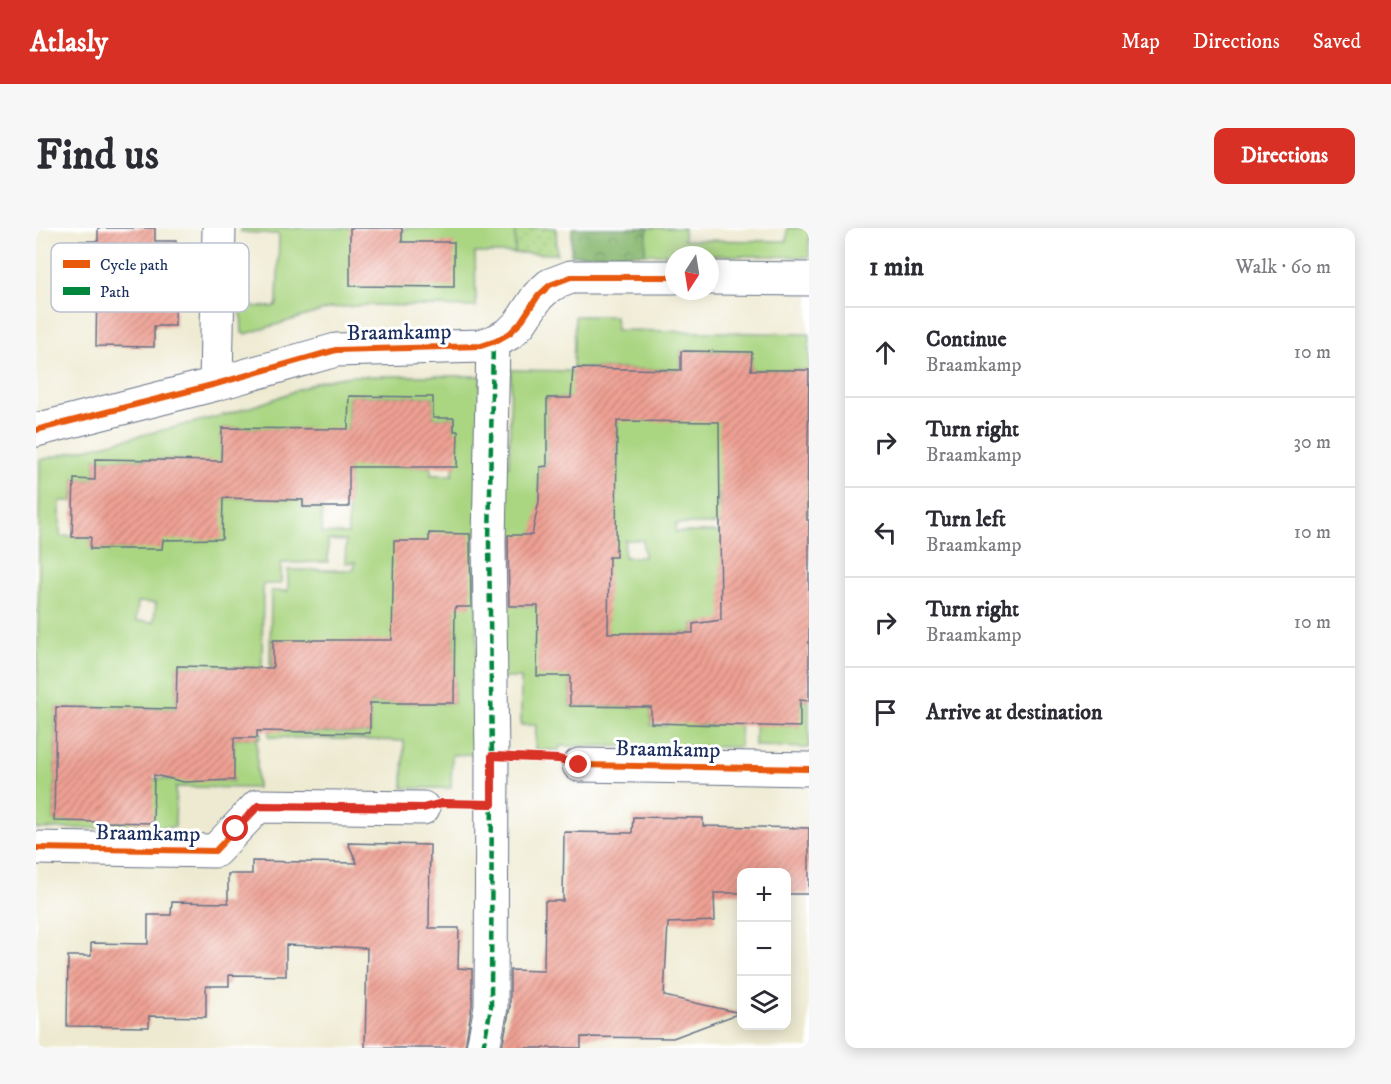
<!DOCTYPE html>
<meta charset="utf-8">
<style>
body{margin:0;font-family:"IM FELL DW Pica",serif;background:#f7f7f7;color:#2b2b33}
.controls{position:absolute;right:18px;bottom:18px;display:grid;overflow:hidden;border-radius:12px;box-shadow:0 3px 15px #0003}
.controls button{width:54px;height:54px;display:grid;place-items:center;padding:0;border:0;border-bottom:2px solid #e1e1e2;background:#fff;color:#2b2b33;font:30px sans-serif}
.compass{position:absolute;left:629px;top:18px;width:54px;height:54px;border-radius:50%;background:#fff;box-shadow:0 3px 15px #0003;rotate:192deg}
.stop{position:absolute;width:18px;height:18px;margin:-14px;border:4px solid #d93025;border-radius:50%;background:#fff}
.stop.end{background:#d93025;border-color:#fff;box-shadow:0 2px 6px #0008}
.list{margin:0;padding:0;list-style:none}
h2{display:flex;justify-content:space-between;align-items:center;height:78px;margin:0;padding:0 24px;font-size:26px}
h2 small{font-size:20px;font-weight:400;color:#7c7c81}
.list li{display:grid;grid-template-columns:39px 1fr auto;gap:18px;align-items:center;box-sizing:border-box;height:90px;padding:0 24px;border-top:2px solid #e1e1e2}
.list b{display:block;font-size:22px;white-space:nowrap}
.list p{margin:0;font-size:20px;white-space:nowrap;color:#7c7c81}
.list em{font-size:20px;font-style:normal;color:#7c7c81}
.icon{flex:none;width:33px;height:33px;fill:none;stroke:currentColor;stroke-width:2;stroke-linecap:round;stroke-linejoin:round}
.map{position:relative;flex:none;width:773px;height:820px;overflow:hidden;border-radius:12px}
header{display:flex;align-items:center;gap:36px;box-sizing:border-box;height:84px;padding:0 30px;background:#d93025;color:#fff}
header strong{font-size:28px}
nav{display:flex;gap:33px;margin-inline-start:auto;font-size:21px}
.intro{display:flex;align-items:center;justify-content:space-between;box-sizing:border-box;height:144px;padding:0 36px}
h1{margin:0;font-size:42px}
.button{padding:15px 27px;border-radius:12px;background:#d93025;color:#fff;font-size:21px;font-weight:700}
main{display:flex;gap:36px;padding:0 36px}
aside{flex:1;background:#fff;border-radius:12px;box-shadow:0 3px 15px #0003}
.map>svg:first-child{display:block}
.grass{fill:url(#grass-dots);stroke:#628270;stroke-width:1.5}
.forest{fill:url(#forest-crowns);stroke:#517367;stroke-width:1.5}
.green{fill:#aad682;stroke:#628270;stroke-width:1.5;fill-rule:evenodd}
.building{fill:url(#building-hatch);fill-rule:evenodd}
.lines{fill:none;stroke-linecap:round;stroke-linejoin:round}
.minor-casing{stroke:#657086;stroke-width:35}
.minor{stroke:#fff;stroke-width:33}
.quiet{stroke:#00873e;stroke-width:4.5;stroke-dasharray:9 4.5;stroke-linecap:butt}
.cycleway-casing{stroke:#fff;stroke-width:10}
.cycleway{stroke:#e8590c;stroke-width:6}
.route{stroke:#d93025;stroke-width:8}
.labels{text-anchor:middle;stroke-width:6;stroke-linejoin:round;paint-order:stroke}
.street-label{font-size:22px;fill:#1b2f5e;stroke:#fff}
.key{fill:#fff;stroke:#bbc1cf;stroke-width:1.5}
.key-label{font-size:16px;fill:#1b2f5e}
</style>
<header>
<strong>Atlasly</strong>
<nav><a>Map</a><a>Directions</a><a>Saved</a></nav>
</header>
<div class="intro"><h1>Find us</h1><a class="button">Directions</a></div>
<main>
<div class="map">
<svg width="773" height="820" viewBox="0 0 773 820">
<defs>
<pattern id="grass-dots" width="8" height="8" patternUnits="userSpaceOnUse" patternTransform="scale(1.5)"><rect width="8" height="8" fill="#aad682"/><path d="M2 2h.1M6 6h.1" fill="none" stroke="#92b873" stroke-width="1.8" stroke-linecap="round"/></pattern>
<pattern id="forest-crowns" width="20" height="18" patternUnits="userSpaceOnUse" patternTransform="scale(1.5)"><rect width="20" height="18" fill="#87b770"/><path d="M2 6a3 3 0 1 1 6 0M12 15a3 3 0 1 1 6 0" fill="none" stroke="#6e955f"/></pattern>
<pattern id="building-hatch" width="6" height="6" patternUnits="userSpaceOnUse" patternTransform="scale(1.5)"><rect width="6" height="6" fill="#efa093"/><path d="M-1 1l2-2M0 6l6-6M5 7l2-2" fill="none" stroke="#c1837b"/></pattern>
</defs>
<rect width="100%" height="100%" fill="#fff"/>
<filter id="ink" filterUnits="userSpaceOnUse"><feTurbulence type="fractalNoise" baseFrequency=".0167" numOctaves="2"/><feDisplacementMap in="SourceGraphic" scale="12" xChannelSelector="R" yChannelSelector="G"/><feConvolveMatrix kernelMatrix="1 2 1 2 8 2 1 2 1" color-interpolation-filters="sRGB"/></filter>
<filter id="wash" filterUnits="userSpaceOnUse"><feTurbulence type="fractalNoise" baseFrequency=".008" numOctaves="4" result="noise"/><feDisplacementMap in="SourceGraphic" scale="24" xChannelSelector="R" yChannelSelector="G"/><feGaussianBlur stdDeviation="1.35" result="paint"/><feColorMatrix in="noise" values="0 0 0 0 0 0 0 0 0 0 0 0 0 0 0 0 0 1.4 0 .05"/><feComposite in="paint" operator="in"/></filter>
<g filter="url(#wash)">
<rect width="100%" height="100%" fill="#eeead1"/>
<path class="grass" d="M 479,0 L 520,0 L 521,26 L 479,25 Z"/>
<path class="forest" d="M 536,0 L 612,0 L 609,26 L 535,27 Z"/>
<path class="green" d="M 206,0 L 314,0 L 366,14 L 366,0 L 479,0 L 479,25 L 439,25 L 440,79 L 333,77 L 295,80 L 210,106 L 206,105 L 205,78 L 238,79 L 241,76 L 243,8 L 241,6 L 205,4 Z
M 612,0 L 648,0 L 648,12 L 751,13 L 751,0 L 773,0 L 773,29 L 609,26 Z
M 539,88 L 579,88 L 580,102 L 773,106 L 773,142 L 715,142 L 715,124 L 645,123 L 645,142 L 537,140 Z
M 475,142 L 537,143 L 537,170 L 511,170 L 511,238 L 504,239 L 503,307 L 480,378 L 502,378 L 534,448 L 534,478 L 615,479 L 615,497 L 630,498 L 630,471 L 660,471 L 660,497 L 675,498 L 675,471 L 705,472 L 704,519 L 524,518 L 523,522 L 499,522 L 500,497 L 485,497 L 485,450 L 463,450 L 465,238 L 473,238 Z
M 315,148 L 445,148 L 439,526 L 416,527 L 415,560 L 367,560 L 368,513 L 233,509 L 235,363 L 252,363 L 252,342 L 318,342 L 319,334 L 309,335 L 310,313 L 292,312 L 292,334 L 245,335 L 245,356 L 227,356 L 225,509 L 221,511 L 221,560 L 140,559 L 139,599 L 0,601 L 4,232 L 192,186 L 230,174 L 284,153 ZM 313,168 L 397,169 L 397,190 L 418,190 L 417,247 L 395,247 L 395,239 L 313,238 L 312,306 L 286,305 L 286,279 L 267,279 L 267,271 L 187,270 L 96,302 L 95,321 L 55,321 L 55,309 L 24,308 L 24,273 L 37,273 L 38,251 L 59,252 L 59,231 L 144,232 L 185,253 L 186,200 L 270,201 L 311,222 ZM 419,313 L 418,475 L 334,475 L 334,505 L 259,504 L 259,474 L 236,473 L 237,412 L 376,414 ZM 102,374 L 120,375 L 118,394 L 100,393 ZM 141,438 L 222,440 L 221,510 L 198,510 L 197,553 L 118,551 L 37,593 L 18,593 L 20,479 L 140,481 Z
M 581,185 L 713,194 L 773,208 L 773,286 L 699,285 L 699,296 L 640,296 L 639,304 L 685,304 L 773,385 L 657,396 L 657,405 L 616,405 L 616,434 L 572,434 L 551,310 L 581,241 ZM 683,264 L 712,264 L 712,280 L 683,280 ZM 589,312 L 607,312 L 608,329 L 588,329 Z
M 720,472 L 749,498 L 763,499 L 764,473 L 773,473 L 773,520 L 719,518 Z"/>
<g id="blocks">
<path class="building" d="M 62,0 L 119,0 L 119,13 L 140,13 L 139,98 L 118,98 L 118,119 L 60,118 L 61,54 L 43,54 L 44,13 L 62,13 Z
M 314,0 L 366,0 L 366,14 L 418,14 L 418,59 L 314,58 Z
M 645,123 L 716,124 L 715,142 L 773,142 L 771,292 L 773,292 L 773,473 L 764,472 L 764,499 L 615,495 L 615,479 L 534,478 L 534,448 L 501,448 L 502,378 L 473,378 L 472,307 L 496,307 L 503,273 L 504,239 L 511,238 L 511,170 L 535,170 L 537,140 L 645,142 ZM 581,193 L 683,194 L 685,392 L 657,396 L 657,405 L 572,405 L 573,329 L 580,329 Z
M 313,168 L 397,169 L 397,190 L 418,190 L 418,203 L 422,203 L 421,239 L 313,239 L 313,279 L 267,279 L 267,272 L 187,270 L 186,311 L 127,312 L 126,321 L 54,321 L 55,309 L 36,309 L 38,251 L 59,252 L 59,231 L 185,233 L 186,200 L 312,201 Z
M 393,305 L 434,306 L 435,379 L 419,379 L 418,475 L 334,475 L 334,505 L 221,503 L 221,510 L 198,510 L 198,552 L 148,554 L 118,547 L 117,595 L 18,593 L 20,479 L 140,481 L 141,438 L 237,440 L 237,412 L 356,412 L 358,313 L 393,313 Z
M 597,589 L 667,590 L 667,598 L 773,600 L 773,666 L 750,666 L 750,645 L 705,645 L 705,665 L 678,665 L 679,693 L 632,695 L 628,768 L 704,785 L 637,810 L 545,809 L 545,820 L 466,820 L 474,779 L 474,742 L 508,743 L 509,673 L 527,673 L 528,604 L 596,605 Z
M 312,615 L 394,617 L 393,700 L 423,700 L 422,740 L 436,741 L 436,777 L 429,820 L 329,820 L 331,720 L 250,717 L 250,748 L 193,747 L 193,758 L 170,758 L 170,789 L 113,788 L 113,799 L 31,798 L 32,728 L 55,728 L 55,715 L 112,716 L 112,687 L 135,687 L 136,674 L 192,675 L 192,646 L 216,646 L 216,633 L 321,635 Z"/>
</g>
</g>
<g filter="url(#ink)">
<use href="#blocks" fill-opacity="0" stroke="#657086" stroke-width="1.5"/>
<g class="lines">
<defs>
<path id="minor" d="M 674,50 L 773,51
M 180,156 L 183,0
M 0,202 L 180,156 L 300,122 L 445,118 L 460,113 L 474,105 L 484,95 L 502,68 L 514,57 L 535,49 L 638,49
M 543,537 L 773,541
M 0,620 L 179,623 L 222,578 L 387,580
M 447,820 L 455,779 L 456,528 L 453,314 L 457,114"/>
</defs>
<use href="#minor" class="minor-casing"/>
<use href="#minor" class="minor"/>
<path class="quiet" d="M 447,820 L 455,779 L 456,528 L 453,314 L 457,114"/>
<defs>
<path id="cycleway" d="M 0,202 L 180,156 L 300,122 L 445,118 L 460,113 L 474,105 L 484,95 L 502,68 L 514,57 L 535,49 L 638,49
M 456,528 L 523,531 L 543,537 L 773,541
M 0,620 L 179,623 L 222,578 L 387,580 L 406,575 L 456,576"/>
</defs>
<use href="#cycleway" class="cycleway-casing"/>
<use href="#cycleway" class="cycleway"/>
</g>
</g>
<g class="lines" filter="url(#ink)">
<path class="route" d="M 200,601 L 222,578 L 387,580 L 406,575 L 456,576 L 456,528 L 523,531 L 543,537"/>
</g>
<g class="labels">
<g class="street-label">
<text transform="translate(363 103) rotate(-1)" y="8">Braamkamp</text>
<text transform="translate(632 520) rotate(1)" y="8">Braamkamp</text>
<text transform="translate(112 604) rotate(1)" y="8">Braamkamp</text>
</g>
</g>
<rect x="15" y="15" width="198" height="69" rx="9" class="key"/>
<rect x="27" y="32" width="27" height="8" fill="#e8590c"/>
<rect x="27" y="59" width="27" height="8" fill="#00873e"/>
<g class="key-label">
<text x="64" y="42">Cycle path</text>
<text x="64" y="69">Path</text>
</g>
</svg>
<div class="controls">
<button>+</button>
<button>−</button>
<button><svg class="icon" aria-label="layers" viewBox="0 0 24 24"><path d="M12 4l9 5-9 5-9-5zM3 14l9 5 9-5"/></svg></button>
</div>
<svg class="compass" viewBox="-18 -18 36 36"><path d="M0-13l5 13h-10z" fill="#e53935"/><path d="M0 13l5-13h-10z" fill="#7c7c81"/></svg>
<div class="stop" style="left:200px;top:601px"></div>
<div class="stop end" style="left:543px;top:537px"></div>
</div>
<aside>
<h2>1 min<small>Walk · 60 m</small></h2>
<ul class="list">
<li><svg class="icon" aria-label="ahead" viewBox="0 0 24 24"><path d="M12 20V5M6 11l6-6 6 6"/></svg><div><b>Continue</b><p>Braamkamp</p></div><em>10 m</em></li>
<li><svg class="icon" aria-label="right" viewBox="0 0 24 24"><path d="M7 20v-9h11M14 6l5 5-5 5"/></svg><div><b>Turn right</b><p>Braamkamp</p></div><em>30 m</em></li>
<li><svg class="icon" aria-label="left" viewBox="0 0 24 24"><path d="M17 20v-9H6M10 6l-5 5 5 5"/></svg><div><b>Turn left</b><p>Braamkamp</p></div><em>10 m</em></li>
<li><svg class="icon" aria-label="right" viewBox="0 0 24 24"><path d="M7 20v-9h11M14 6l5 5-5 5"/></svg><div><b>Turn right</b><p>Braamkamp</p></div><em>10 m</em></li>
<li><svg class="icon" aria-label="arrive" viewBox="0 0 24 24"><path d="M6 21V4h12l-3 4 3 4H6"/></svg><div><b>Arrive at destination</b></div></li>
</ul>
</aside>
</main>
